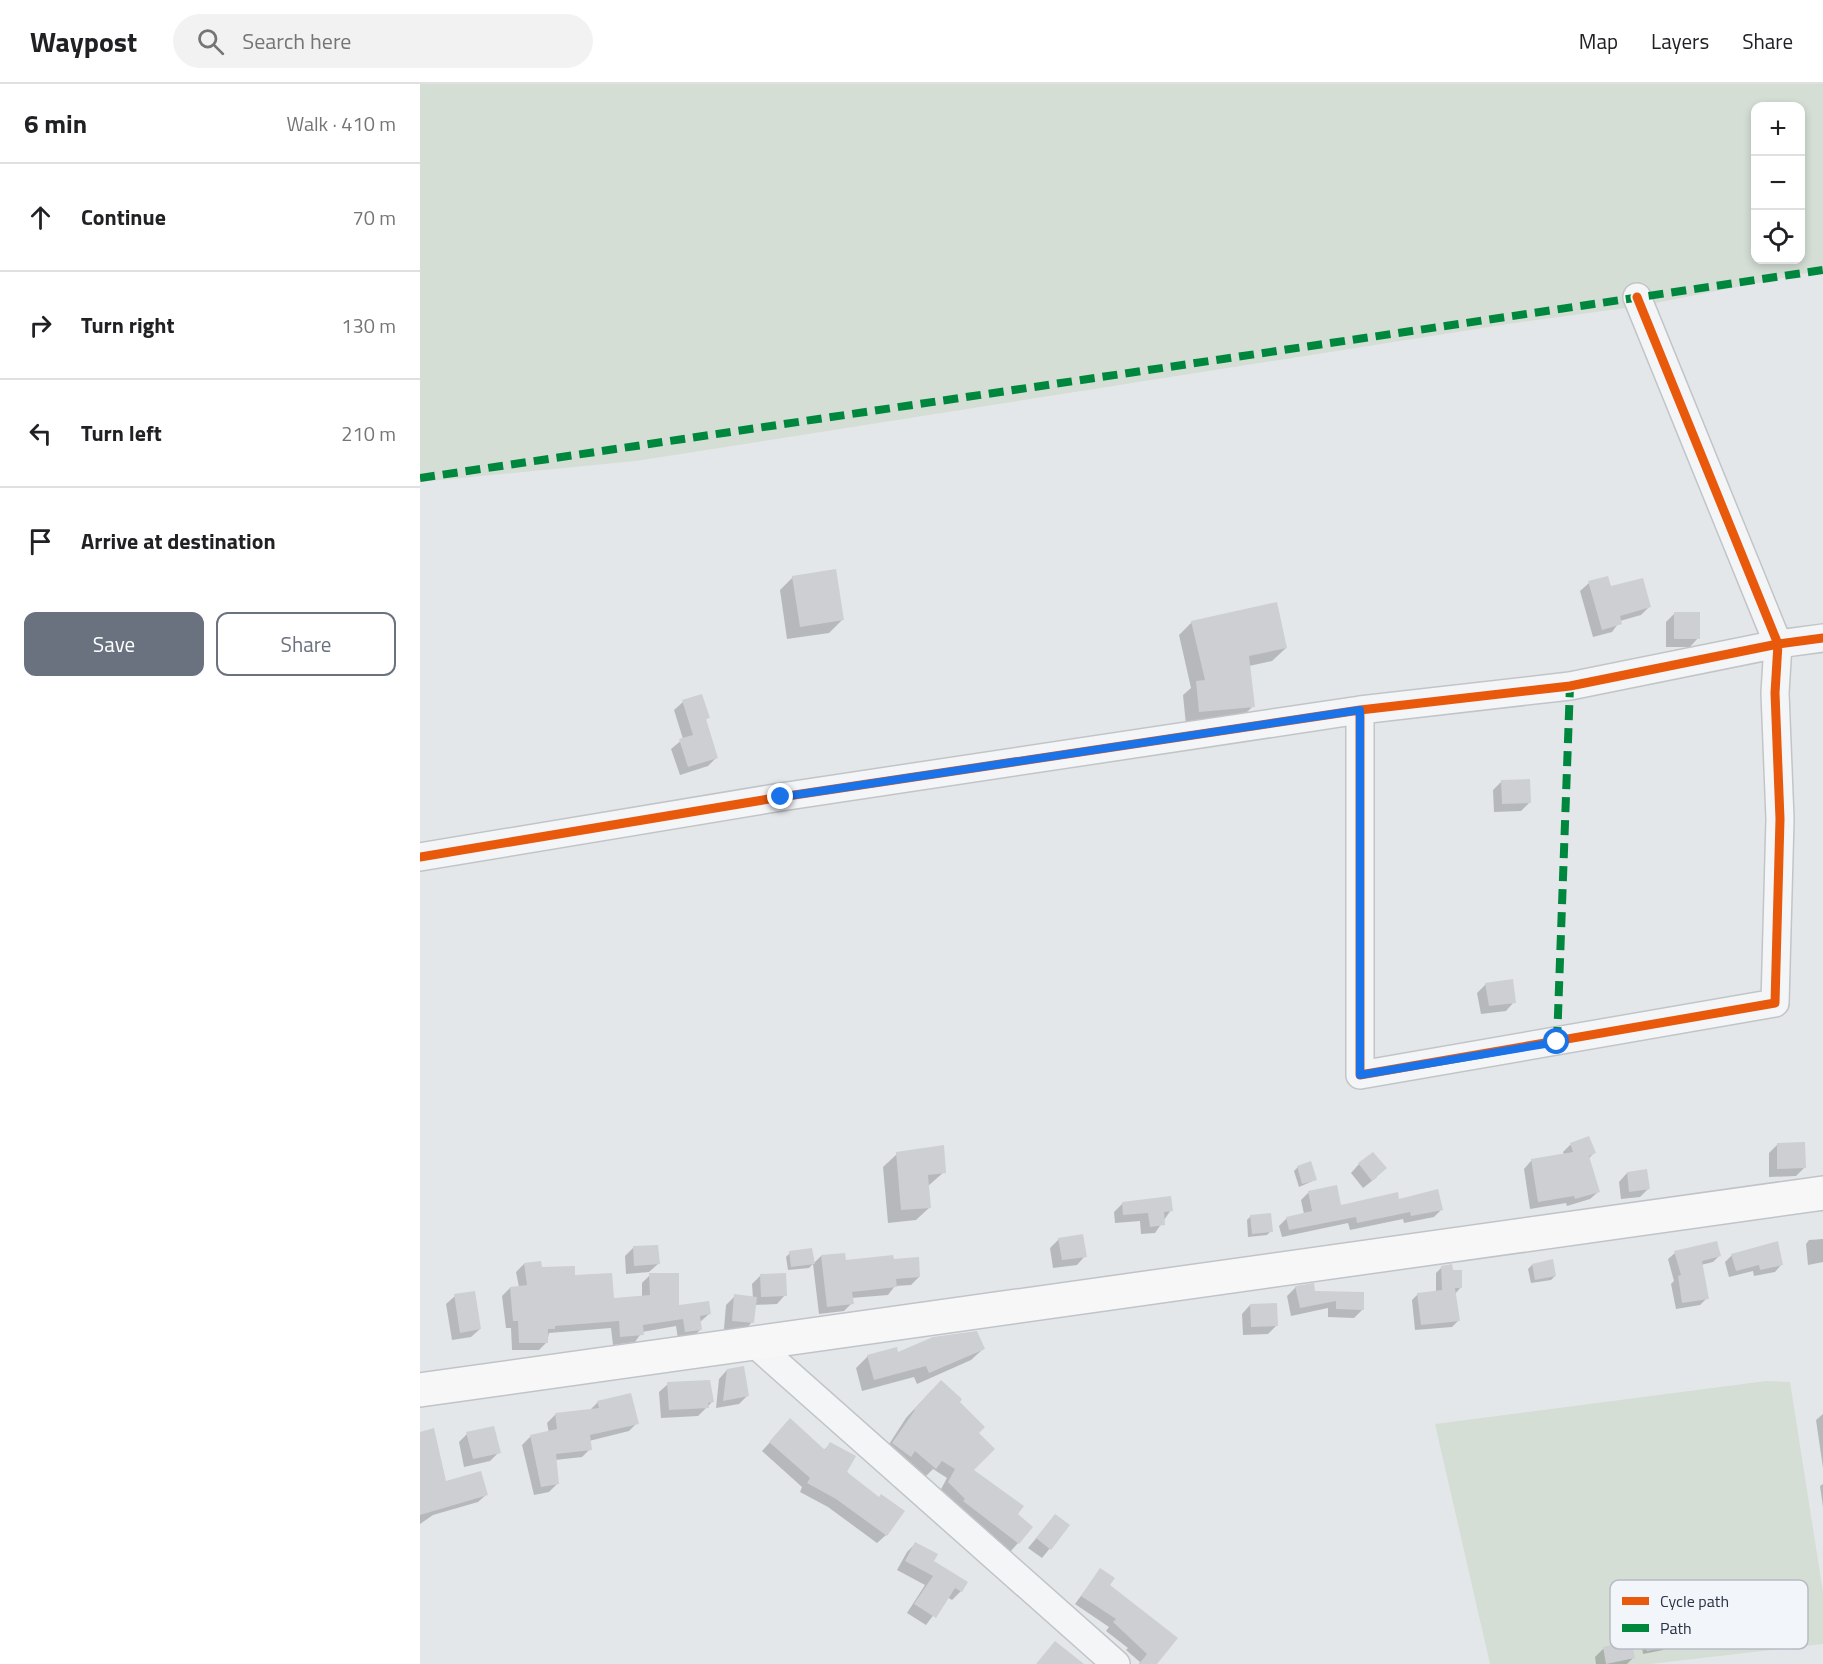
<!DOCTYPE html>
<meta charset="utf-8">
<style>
body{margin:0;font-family:"Titillium Web",sans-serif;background:#f2f2f2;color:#202124}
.controls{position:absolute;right:18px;top:18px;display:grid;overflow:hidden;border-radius:12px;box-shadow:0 3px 9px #0003}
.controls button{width:54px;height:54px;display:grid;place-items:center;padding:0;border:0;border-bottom:2px solid #e0e0e0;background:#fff;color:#202124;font:30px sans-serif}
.stop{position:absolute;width:18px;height:18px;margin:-14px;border:4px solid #1a73e8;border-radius:50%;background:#fff}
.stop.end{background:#1a73e8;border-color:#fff;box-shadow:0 2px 6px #0008}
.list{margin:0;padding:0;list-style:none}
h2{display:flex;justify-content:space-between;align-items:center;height:78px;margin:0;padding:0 24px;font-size:26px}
h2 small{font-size:20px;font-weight:400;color:#757577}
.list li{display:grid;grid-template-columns:39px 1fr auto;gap:18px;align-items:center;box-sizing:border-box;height:108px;padding:0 24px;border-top:2px solid #e0e0e0}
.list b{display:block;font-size:22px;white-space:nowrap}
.list em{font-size:20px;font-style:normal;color:#757577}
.actions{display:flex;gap:12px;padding:18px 24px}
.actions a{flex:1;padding:14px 0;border:2px solid #6a727f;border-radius:12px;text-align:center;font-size:21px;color:#6a727f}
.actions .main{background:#6a727f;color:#fff}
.icon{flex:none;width:33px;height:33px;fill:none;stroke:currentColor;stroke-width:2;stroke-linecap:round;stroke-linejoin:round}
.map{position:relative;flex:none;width:1403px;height:1580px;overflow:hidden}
header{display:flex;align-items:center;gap:36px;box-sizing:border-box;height:84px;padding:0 30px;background:#fff;border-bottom:2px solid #e0e0e0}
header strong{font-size:28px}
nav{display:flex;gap:33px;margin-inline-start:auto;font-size:21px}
.search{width:420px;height:54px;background:#f2f2f2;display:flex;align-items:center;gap:15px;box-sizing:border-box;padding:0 21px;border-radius:33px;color:#757577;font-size:22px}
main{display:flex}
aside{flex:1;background:#fff}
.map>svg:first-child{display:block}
.green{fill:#d4ded5;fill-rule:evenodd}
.shadow{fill:#0003}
.building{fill:#cdcfd2}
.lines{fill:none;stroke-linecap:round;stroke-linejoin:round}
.minor-casing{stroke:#c2c5c8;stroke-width:30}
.major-casing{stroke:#c0c4c8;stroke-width:36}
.minor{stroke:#f4f5f6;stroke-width:27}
.major{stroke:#f7f7f8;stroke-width:33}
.quiet{stroke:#00873e;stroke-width:8;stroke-dasharray:15 8;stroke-linecap:butt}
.cycleway-casing{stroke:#f2f5f9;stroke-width:13}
.cycleway{stroke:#e8590c;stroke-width:9}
.route{stroke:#1a73e8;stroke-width:8}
.key{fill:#f2f5f9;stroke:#b6bbc3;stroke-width:1.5}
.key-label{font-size:16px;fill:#293345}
</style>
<header>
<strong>Waypost</strong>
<div class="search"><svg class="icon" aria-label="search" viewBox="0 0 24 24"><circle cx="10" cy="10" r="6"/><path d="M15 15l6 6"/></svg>Search here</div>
<nav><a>Map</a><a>Layers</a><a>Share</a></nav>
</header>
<main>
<aside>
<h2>6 min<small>Walk · 410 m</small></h2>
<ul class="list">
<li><svg class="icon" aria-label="ahead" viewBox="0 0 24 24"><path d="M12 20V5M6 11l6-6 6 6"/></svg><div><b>Continue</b></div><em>70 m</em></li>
<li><svg class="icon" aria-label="right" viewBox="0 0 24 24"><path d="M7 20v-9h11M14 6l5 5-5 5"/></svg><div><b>Turn right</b></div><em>130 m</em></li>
<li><svg class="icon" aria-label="left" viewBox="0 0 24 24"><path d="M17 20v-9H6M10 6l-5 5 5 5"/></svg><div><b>Turn left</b></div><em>210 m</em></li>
<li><svg class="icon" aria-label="arrive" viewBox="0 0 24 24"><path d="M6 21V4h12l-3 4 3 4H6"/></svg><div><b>Arrive at destination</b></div></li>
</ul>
<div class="actions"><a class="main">Save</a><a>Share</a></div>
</aside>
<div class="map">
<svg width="1403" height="1580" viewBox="0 0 1403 1580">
<rect width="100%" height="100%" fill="#e4e7ea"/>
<path class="green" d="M 0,0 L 1403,0 L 1403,186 L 1220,222 L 1088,240 L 216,377 L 0,398 ZM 1336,22 L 1380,22 L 1380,176 L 1336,176 Z
M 1346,1297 L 1370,1298 L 1403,1508 L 1403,1560 L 1230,1580 L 1070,1580 L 1015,1340 Z"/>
<path class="shadow" d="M 373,493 L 422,536 L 409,549 L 367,555 L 360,506 Z
M 1169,499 L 1190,504 L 1229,523 L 1221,531 L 1200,537 L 1192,548 L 1173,553 L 1160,507 Z
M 1254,530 L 1278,554 L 1270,563 L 1246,563 L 1246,538 Z
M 772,538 L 866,564 L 852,577 L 829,582 L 833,622 L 820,635 L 766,641 L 763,611 L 771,604 L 759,551 Z
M 263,618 L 288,633 L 285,637 L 297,673 L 288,682 L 260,691 L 251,665 L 263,655 L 254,626 Z
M 1082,697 L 1109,719 L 1101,727 L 1074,728 L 1073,706 Z
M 1066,900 L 1094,918 L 1086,927 L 1061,930 L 1057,909 Z
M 1168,1054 L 1174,1069 L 1168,1075 L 1178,1108 L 1170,1115 L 1147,1122 L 1146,1119 L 1110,1125 L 1104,1085 L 1111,1077 L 1144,1071 L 1143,1068 L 1150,1061 Z
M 1357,1061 L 1385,1083 L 1376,1092 L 1349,1093 L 1349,1069 Z
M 477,1070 L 524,1088 L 508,1102 L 510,1123 L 496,1136 L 468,1139 L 463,1083 Z
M 939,1080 L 957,1093 L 943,1104 L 931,1089 Z
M 878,1083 L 895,1096 L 879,1103 L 874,1087 Z
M 1207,1089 L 1228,1105 L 1220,1113 L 1201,1115 L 1199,1098 Z
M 889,1108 L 920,1123 L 978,1117 L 1021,1126 L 1014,1133 L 984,1139 L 983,1135 L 930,1146 L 928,1139 L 862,1153 L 859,1142 L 867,1134 L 884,1130 L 881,1116 Z
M 703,1119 L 751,1126 L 735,1149 L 721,1150 L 720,1137 L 695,1139 L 694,1128 Z
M 831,1132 L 851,1147 L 847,1151 L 828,1153 L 827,1136 Z
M 639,1155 L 665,1172 L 657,1181 L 633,1184 L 630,1164 Z
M 1403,1155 L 1403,1178 L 1388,1181 L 1386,1160 L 1389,1156 Z
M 1357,1158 L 1361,1181 L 1355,1188 L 1334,1192 L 1333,1187 L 1309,1193 L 1305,1178 L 1312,1171 Z
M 213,1164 L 238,1180 L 229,1188 L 206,1190 L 205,1172 Z
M 370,1169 L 393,1180 L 389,1184 L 368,1186 L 366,1173 Z
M 1255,1169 L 1300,1171 L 1293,1178 L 1281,1181 L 1287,1214 L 1280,1221 L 1256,1225 L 1251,1200 L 1254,1197 L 1248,1175 Z
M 401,1172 L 425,1177 L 473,1176 L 499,1193 L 491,1201 L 475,1202 L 468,1211 L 431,1214 L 432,1219 L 424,1227 L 399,1230 L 393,1180 Z
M 104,1180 L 153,1193 L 193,1216 L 222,1213 L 222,1199 L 230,1191 L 258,1223 L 289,1230 L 280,1238 L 281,1245 L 273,1253 L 258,1255 L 256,1242 L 222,1248 L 215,1258 L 193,1261 L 191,1244 L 129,1249 L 127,1258 L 119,1266 L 92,1266 L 91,1244 L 86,1244 L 82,1212 L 90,1204 L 99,1203 L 96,1188 Z
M 1112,1181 L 1135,1192 L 1131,1196 L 1111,1199 L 1108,1185 Z
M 1022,1183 L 1041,1203 L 1035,1210 L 1038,1237 L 1032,1243 L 995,1246 L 992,1216 L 998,1210 L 1016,1208 L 1016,1189 Z
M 340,1192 L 365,1211 L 357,1220 L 334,1221 L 332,1238 L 324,1247 L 304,1245 L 306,1221 L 315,1212 L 333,1214 L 332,1200 Z
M 876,1203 L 943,1225 L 934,1234 L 908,1233 L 908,1224 L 871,1232 L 867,1212 Z
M 35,1212 L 60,1245 L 51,1253 L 32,1256 L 26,1220 Z
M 830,1221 L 857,1241 L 848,1250 L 823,1251 L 822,1230 Z
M 563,1265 L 551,1276 L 497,1300 L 494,1293 L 442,1307 L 436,1284 L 448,1272 Z
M 307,1286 L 328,1311 L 319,1320 L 296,1324 L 299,1295 Z
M 248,1300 L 292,1318 L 278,1332 L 241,1334 L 239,1308 Z
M 512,1306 L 538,1318 L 557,1349 L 552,1386 L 596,1431 L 598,1459 L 590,1468 L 536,1426 L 520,1407 L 527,1394 L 513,1385 L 506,1392 L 486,1375 L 481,1380 L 464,1368 L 486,1334 Z
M 178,1318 L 217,1339 L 209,1347 L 169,1357 L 170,1365 L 162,1373 L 135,1376 L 137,1400 L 129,1408 L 114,1411 L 102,1361 L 110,1353 L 129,1349 L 127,1339 L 135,1331 L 169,1327 Z
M 1403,1330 L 1403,1384 L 1396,1336 Z
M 362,1345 L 404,1366 L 410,1360 L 466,1451 L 457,1459 L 408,1423 L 380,1408 L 382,1403 L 342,1367 Z
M 0,1349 L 25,1399 L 66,1411 L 58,1418 L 13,1431 L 0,1440 Z
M 47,1350 L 79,1368 L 70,1377 L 44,1383 L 39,1358 Z
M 1403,1400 L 1403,1423 L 1400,1402 Z
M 635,1432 L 648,1442 L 622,1474 L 608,1464 Z
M 495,1460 L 541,1507 L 532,1516 L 527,1513 L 506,1541 L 487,1529 L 505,1501 L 477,1486 L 487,1468 Z
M 680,1486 L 688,1502 L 736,1580 L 719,1580 L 720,1578 L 706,1566 L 708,1564 L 686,1547 L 689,1543 L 655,1520 Z
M 1225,1552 L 1247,1562 L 1243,1566 L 1223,1570 L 1221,1556 Z
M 1183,1565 L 1213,1574 L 1207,1580 L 1176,1580 L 1175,1573 Z"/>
<path class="building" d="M 416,485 L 424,536 L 380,543 L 372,492 Z
M 1188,492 L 1191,502 L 1223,494 L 1231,523 L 1200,532 L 1202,540 L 1182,546 L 1168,497 Z
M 857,518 L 867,564 L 829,572 L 835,623 L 779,628 L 776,597 L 785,596 L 771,537 Z
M 1254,528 L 1280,528 L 1280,555 L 1254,555 Z
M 282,610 L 290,634 L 286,635 L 298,674 L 268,683 L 259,655 L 273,651 L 262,616 Z
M 1110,695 L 1111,719 L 1082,720 L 1081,696 Z
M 1093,895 L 1096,919 L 1069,922 L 1065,899 Z
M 1169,1052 L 1176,1069 L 1169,1072 L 1180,1108 L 1155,1115 L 1154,1112 L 1118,1118 L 1111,1075 L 1153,1068 L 1150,1059 Z
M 1385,1058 L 1386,1084 L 1357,1085 L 1357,1059 Z
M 524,1061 L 526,1089 L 508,1091 L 511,1124 L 481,1126 L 476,1068 Z
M 953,1068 L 967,1084 L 952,1097 L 938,1079 Z
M 891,1077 L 897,1096 L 882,1100 L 877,1082 Z
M 1227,1085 L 1230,1105 L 1209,1108 L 1207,1088 Z
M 917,1101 L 921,1121 L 978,1108 L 979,1115 L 1018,1105 L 1023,1126 L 991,1132 L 990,1128 L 937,1139 L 936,1133 L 869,1146 L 866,1133 L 892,1127 L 888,1107 Z
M 751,1112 L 753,1127 L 744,1128 L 745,1141 L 730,1143 L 728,1129 L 703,1131 L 702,1118 Z
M 851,1129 L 853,1148 L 832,1150 L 830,1131 Z
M 663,1150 L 667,1173 L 642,1176 L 638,1154 Z
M 1297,1157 L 1301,1172 L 1282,1177 L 1289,1215 L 1262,1219 L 1258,1192 L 1261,1191 L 1254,1167 Z
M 1358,1157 L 1363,1181 L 1340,1186 L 1339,1181 L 1316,1187 L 1311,1170 Z
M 238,1161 L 240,1180 L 214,1182 L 213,1162 Z
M 392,1164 L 395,1180 L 371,1183 L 369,1167 Z
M 425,1169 L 426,1176 L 473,1171 L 474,1175 L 499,1173 L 500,1193 L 476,1195 L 477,1203 L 432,1208 L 434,1220 L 407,1223 L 401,1171 Z
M 1133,1175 L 1136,1192 L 1115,1196 L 1112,1180 Z
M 121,1177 L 122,1183 L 155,1182 L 155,1191 L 192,1189 L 194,1214 L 230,1211 L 229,1189 L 259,1189 L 259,1221 L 289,1217 L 291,1230 L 280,1232 L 282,1246 L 265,1248 L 263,1235 L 223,1241 L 224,1251 L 200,1253 L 199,1237 L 135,1242 L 135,1245 L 128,1245 L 128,1259 L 99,1259 L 98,1237 L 93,1237 L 90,1203 L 107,1201 L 104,1179 Z
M 1032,1180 L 1033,1186 L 1042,1186 L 1042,1204 L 1035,1204 L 1040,1237 L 1001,1241 L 997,1209 L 1022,1206 L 1021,1182 Z
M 366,1189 L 367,1212 L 341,1213 L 340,1190 Z
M 894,1199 L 895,1207 L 944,1208 L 944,1226 L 916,1225 L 916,1217 L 880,1224 L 875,1202 Z
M 55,1207 L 61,1245 L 40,1249 L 34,1210 Z
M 314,1210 L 337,1213 L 334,1239 L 312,1237 Z
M 857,1219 L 858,1242 L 831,1243 L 830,1220 Z
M 557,1247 L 565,1265 L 509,1289 L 506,1282 L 454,1296 L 447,1271 L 477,1263 L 478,1268 L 513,1253 Z
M 324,1282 L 329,1312 L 303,1317 L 307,1285 Z
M 290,1296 L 294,1318 L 288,1319 L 289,1324 L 249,1326 L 247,1298 Z
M 521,1296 L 542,1315 L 540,1318 L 565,1343 L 559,1349 L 575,1365 L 554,1386 L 604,1422 L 598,1430 L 613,1443 L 599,1460 L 543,1417 L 545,1415 L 528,1398 L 535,1385 L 522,1377 L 516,1385 L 495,1367 L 491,1373 L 472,1359 L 495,1326 L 494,1325 Z
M 211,1309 L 219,1340 L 170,1351 L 172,1366 L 136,1370 L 139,1400 L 121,1403 L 110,1351 L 137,1345 L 135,1329 L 179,1324 L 177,1317 Z
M 370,1334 L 405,1366 L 410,1358 L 436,1372 L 427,1388 L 459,1413 L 461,1410 L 485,1427 L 467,1452 L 416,1415 L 387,1399 L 390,1394 L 349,1358 Z
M 74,1342 L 81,1369 L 53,1375 L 46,1348 Z
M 14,1344 L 26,1397 L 61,1387 L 68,1411 L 0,1431 L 0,1348 Z
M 635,1430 L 650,1441 L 631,1466 L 616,1454 Z
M 495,1458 L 518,1470 L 514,1477 L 548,1498 L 542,1508 L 535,1504 L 516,1534 L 494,1520 L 513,1492 L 485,1477 Z
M 680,1484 L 695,1494 L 690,1501 L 758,1554 L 737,1580 L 719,1580 L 727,1570 L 693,1538 L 696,1535 L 661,1512 Z
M 1246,1547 L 1249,1563 L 1227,1567 L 1224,1551 Z
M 635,1557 L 664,1580 L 616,1580 Z
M 1211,1557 L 1215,1574 L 1186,1580 L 1183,1563 Z"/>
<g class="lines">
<defs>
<path id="minor" d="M 940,626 L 940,991 L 1355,919 L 1360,735 L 1355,609 L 1358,560 L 1217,213
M 0,773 L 361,713 L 940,626 L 1150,602 L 1358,560 L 1403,554
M 334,1259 L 696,1580"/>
<path id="major" d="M 0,1306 L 1403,1109"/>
</defs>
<use href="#minor" class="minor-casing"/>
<use href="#major" class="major-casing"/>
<use href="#minor" class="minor"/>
<use href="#major" class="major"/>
<path class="quiet" d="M 0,394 L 1403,186
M 1137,958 L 1150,602"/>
<defs>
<path id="cycleway" d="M 940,626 L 940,991 L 1355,919 L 1360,735 L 1355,609 L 1358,560 L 1217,213
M 0,773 L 361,713 L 940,626 L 1150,602 L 1358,560 L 1403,554"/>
</defs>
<use href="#cycleway" class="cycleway-casing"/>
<use href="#cycleway" class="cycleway"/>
</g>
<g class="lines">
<path class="route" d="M 361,713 L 940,626 L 940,991 L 1137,958"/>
</g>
<rect x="1190" y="1496" width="198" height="69" rx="9" class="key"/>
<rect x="1202" y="1513" width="27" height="8" fill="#e8590c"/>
<rect x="1202" y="1540" width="27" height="8" fill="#00873e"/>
<g class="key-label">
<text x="1240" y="1523">Cycle path</text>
<text x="1240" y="1550">Path</text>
</g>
</svg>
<div class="controls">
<button>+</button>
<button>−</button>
<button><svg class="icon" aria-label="locate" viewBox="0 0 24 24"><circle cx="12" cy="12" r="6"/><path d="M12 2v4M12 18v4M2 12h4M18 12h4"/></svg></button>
</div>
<div class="stop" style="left:1137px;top:958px"></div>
<div class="stop end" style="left:361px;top:713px"></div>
</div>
</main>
